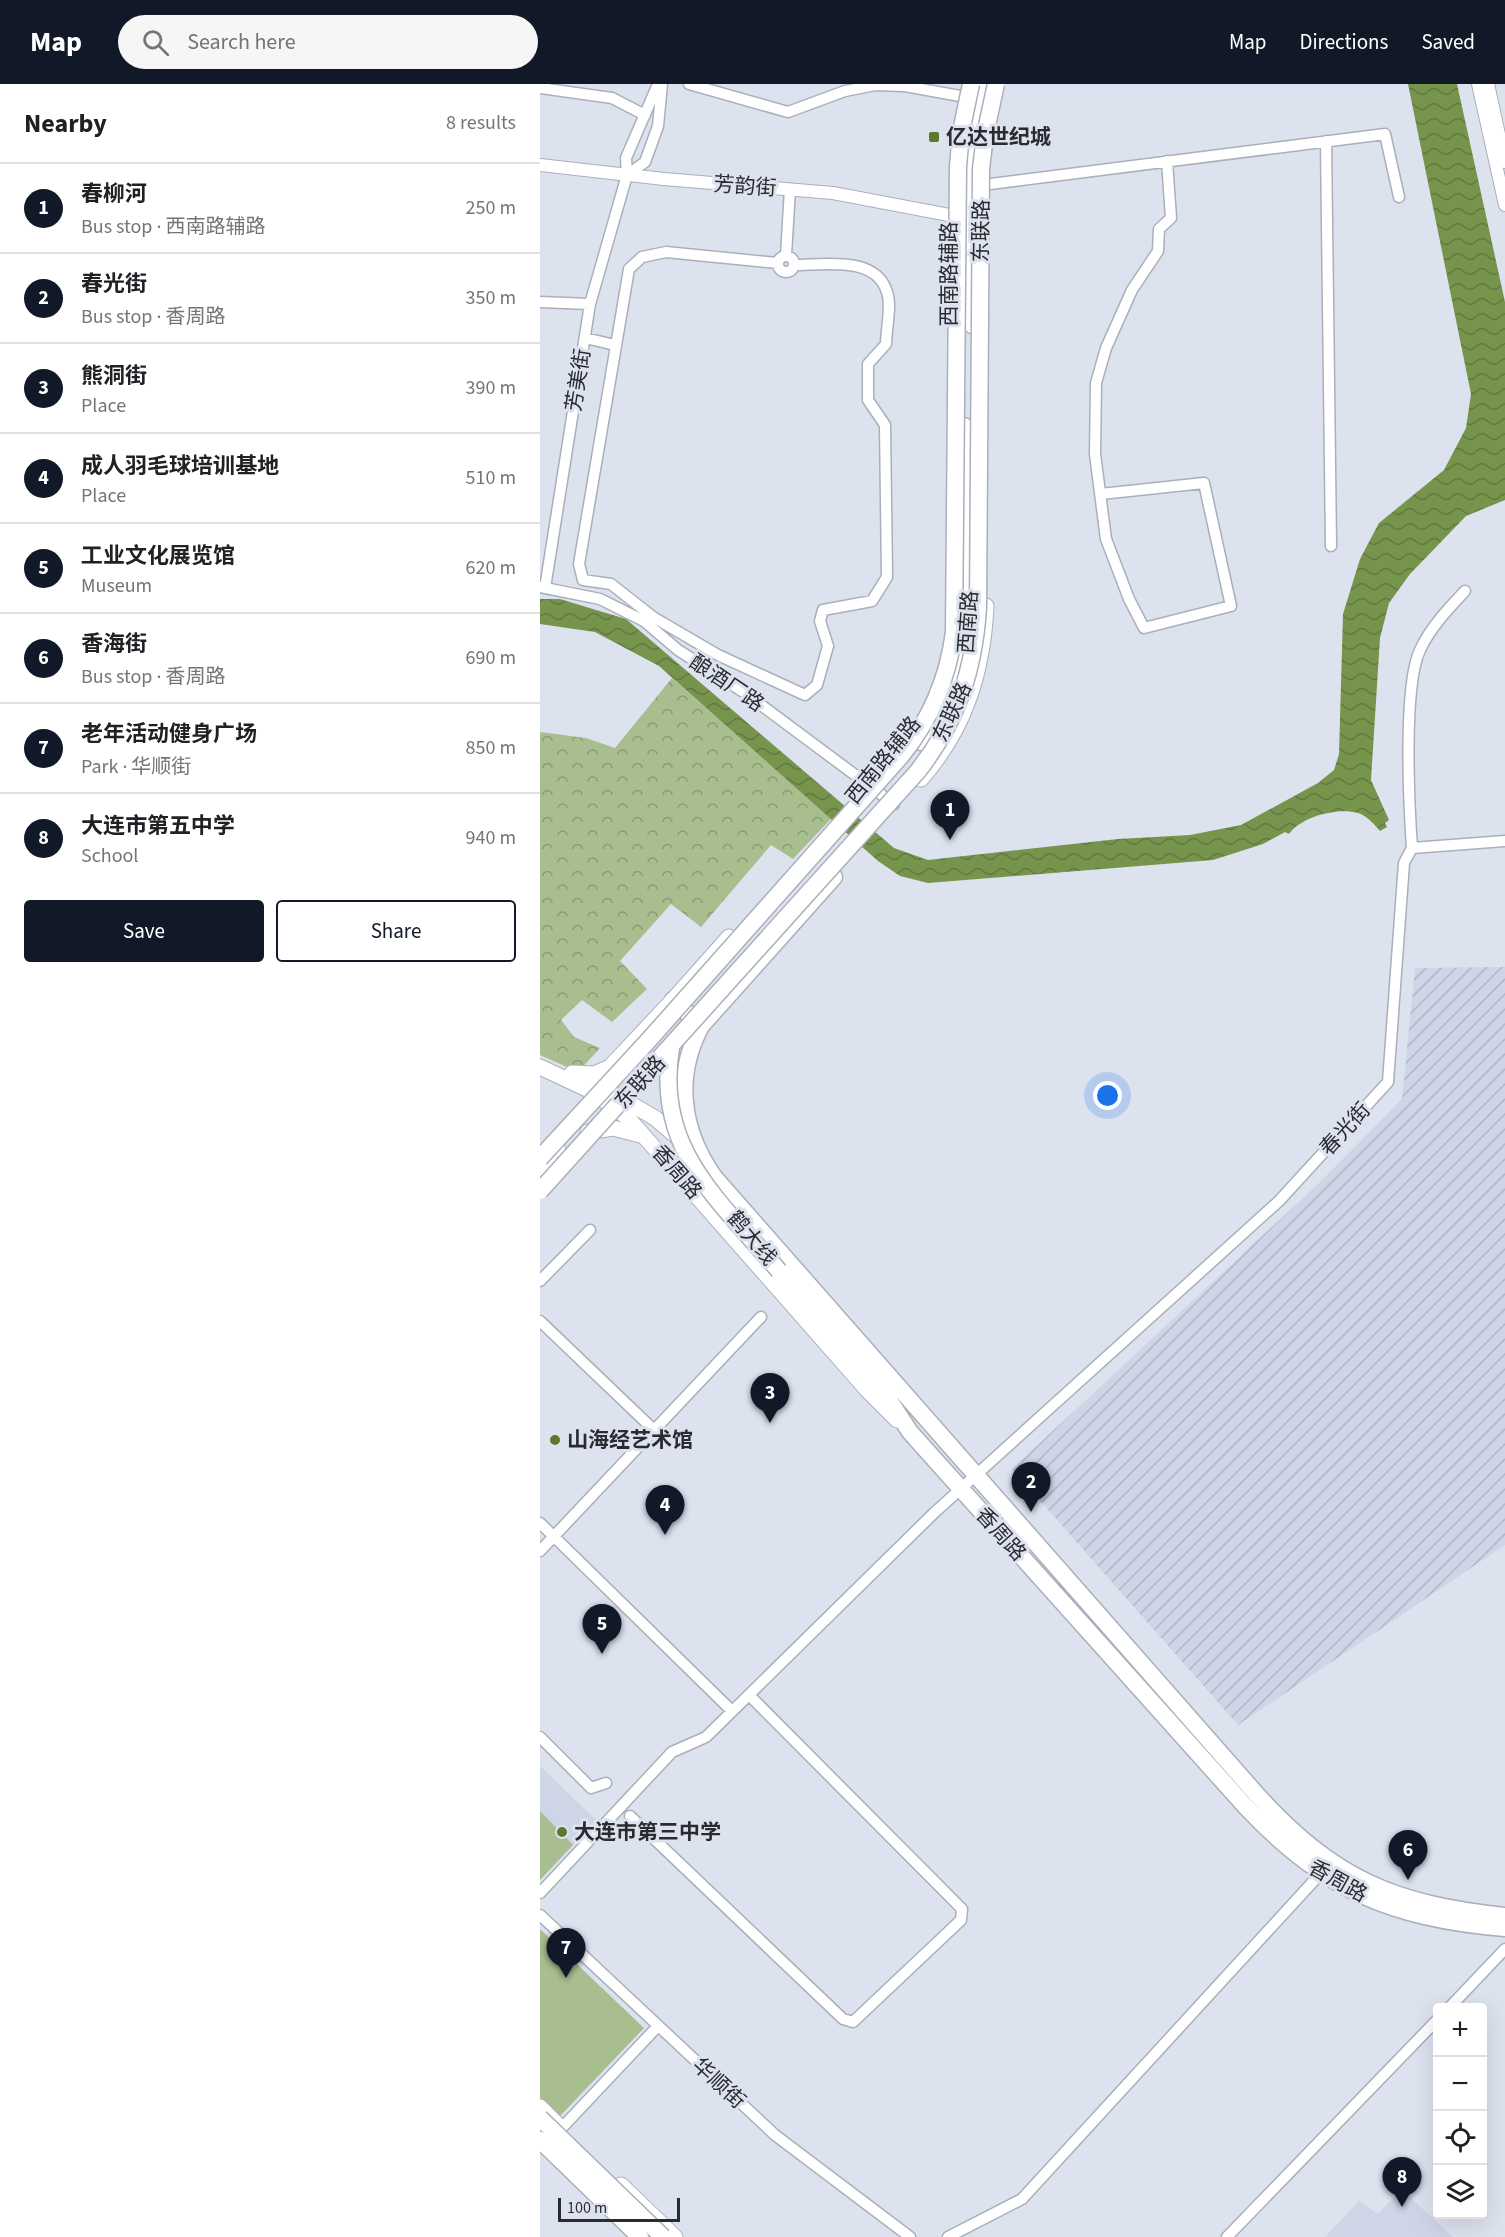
<!DOCTYPE html>
<meta charset="utf-8">
<style>
body{margin:0;font-family:"Source Sans 3","Noto Sans SC",sans-serif;background:#f6f6f6;color:#202124}
.controls{position:absolute;right:18px;bottom:18px;display:grid;overflow:hidden;border-radius:6px;box-shadow:0 6px 24px #0002}
.controls button{width:54px;height:54px;display:grid;place-items:center;padding:0;border:0;border-bottom:2px solid #e0e0e0;background:#fff;color:#202124;font:30px sans-serif}
.scale{position:absolute;left:18px;bottom:15px;width:122px;box-sizing:border-box;padding-left:6px;border:3px solid #2a2b30;border-top:0;font-size:16px;line-height:21px;white-space:nowrap;color:#2a2b30;-webkit-text-stroke:4px #dde2ef;paint-order:stroke}
.you{position:absolute;left:568px;top:1012px;width:21px;height:21px;margin:-15px;border:4px solid #fff;border-radius:50%;background:#1a73e8;box-shadow:0 0 0 9px #1a73e833}
.badge{display:grid;place-items:center;width:39px;height:39px;border-radius:50%;background:#111827;color:#fff;font-size:20px;font-weight:700}
.pin{position:absolute;translate:-50% -50px;filter:drop-shadow(0 2px 3px #0008)}
.pin::after{content:'';position:absolute;top:32px;width:21px;height:18px;background:inherit;clip-path:polygon(0 0,100% 0,50% 100%)}
.list{margin:0;padding:0;list-style:none}
h2{display:flex;justify-content:space-between;align-items:center;height:78px;margin:0;padding:0 24px;font-size:26px}
h2 small{font-size:20px;font-weight:400;color:#757577}
.list li{display:grid;grid-template-columns:39px 1fr auto;gap:18px;align-items:center;box-sizing:border-box;height:90px;padding:0 24px;border-top:2px solid #e0e0e0}
.list b{display:block;font-size:22px;white-space:nowrap}
.list p{margin:0;font-size:20px;white-space:nowrap;color:#757577}
.list em{font-size:20px;font-style:normal;color:#757577}
.actions{display:flex;gap:12px;padding:18px 24px}
.actions a{flex:1;padding:14px 0;border:2px solid #111827;border-radius:6px;text-align:center;font-size:21px;color:#111827}
.actions .main{background:#111827;color:#fff}
.icon{flex:none;width:33px;height:33px;fill:none;stroke:currentColor;stroke-width:2;stroke-linecap:round;stroke-linejoin:round}
.map{position:relative;flex:none;width:965px;height:2153px;overflow:hidden}
header{display:flex;align-items:center;gap:36px;box-sizing:border-box;height:84px;padding:0 30px;background:#111827;color:#fff}
header strong{font-size:28px}
nav{display:flex;gap:33px;margin-inline-start:auto;font-size:21px}
.search{width:420px;height:54px;background:#f6f6f6;display:flex;align-items:center;gap:15px;box-sizing:border-box;padding:0 21px;border-radius:33px;color:#757577;font-size:22px}
main{display:flex}
aside{flex:1;background:#fff}
.map>svg:first-child{display:block}
.built{fill:#cdd5e7}
.industrial{fill:url(#industrial-furrows)}
.green{fill:#a8be8e}
.forest{fill:url(#forest-crowns)}
.water{fill:url(#water-waves)}
.lines{fill:none;stroke-linecap:round;stroke-linejoin:round}
.minor-casing{stroke:#aaafbb;stroke-width:13}
.tertiary-casing{stroke:#aaafbb;stroke-width:14}
.primary-casing{stroke:#aaafbb;stroke-width:17}
.trunk-casing{stroke:#aaafbb;stroke-width:19}
.minor{stroke:#fff;stroke-width:10}
.tertiary{stroke:#fff;stroke-width:12}
.primary{stroke:#fff;stroke-width:15}
.trunk{stroke:#fff;stroke-width:16}
.trunk-bridge-casing{stroke:#aaafbb;stroke-width:19;stroke-linecap:butt}
.trunk-bridge{stroke:#fff;stroke-width:16}
.poi-dot{fill:#5a782e;stroke:#dde2ef;stroke-width:2}
.labels{text-anchor:middle;stroke-width:6;stroke-linejoin:round;paint-order:stroke}
.poi-label{font-size:21px;font-weight:bold;fill:#2a2b30;stroke:#dde2ef;text-anchor:start}
.street-label{font-size:21px;fill:#2a2b30;stroke:#dde2ef}
</style>
<header>
<strong>Map</strong>
<div class="search"><svg class="icon" aria-label="search" viewBox="0 0 24 24"><circle cx="10" cy="10" r="6"/><path d="M15 15l6 6"/></svg>Search here</div>
<nav><a>Map</a><a>Directions</a><a>Saved</a></nav>
</header>
<main>
<aside>
<h2>Nearby<small>8 results</small></h2>
<ul class="list">
<li><span class="badge">1</span><div><b>春柳河</b><p>Bus stop · 西南路辅路</p></div><em>250 m</em></li>
<li><span class="badge">2</span><div><b>春光街</b><p>Bus stop · 香周路</p></div><em>350 m</em></li>
<li><span class="badge">3</span><div><b>熊洞街</b><p>Place</p></div><em>390 m</em></li>
<li><span class="badge">4</span><div><b>成人羽毛球培训基地</b><p>Place</p></div><em>510 m</em></li>
<li><span class="badge">5</span><div><b>工业文化展览馆</b><p>Museum</p></div><em>620 m</em></li>
<li><span class="badge">6</span><div><b>香海街</b><p>Bus stop · 香周路</p></div><em>690 m</em></li>
<li><span class="badge">7</span><div><b>老年活动健身广场</b><p>Park · 华顺街</p></div><em>850 m</em></li>
<li><span class="badge">8</span><div><b>大连市第五中学</b><p>School</p></div><em>940 m</em></li>
</ul>
<div class="actions"><a class="main">Save</a><a>Share</a></div>
</aside>
<div class="map">
<svg width="965" height="2153" viewBox="0 0 965 2153">
<defs>
<pattern id="industrial-furrows" width="10" height="10" patternUnits="userSpaceOnUse" patternTransform="scale(1.5)"><rect width="10" height="10" fill="#cdd5e7"/><path d="M-1 1l2-2M0 10L10 0M9 11l2-2" fill="none" stroke="#b0b7c6"/></pattern>
<pattern id="forest-crowns" width="20" height="18" patternUnits="userSpaceOnUse" patternTransform="scale(1.5)"><rect width="20" height="18" fill="#a8be8e"/><path d="M2 6a3 3 0 1 1 6 0M12 15a3 3 0 1 1 6 0" fill="none" stroke="#899b74"/></pattern>
<pattern id="water-waves" width="16" height="10" patternUnits="userSpaceOnUse" patternTransform="scale(1.5)"><rect width="16" height="10" fill="#76944c"/><path d="M0 5q4-4 8 0t8 0" fill="none" stroke="#617940"/></pattern>
</defs>
<rect width="100%" height="100%" fill="#dde2ef"/>
<path class="built" d="M 0,1682 L 56,1736 L 0,1796 Z
M 861,2105 L 913,2153 L 785,2153 L 819,2117 L 838,2130 Z"/>
<path class="industrial" d="M 965,883 L 965,1461 L 698,1641 L 472,1385 L 779,1099 L 862,1015 L 875,884 Z"/>
<path class="green" d="M 0,1727 L 33,1761 L 0,1796 Z
M 0,1845 L 104,1944 L 20,2032 L 0,2014 Z"/>
<path class="forest" d="M 132,594 L 291,735 L 253,775 L 231,761 L 161,843 L 131,820 L 80,877 L 107,905 L 72,938 L 42,916 L 21,936 L 34,953 L 60,964 L 38,988 L 0,971 L 0,648 L 46,654 L 75,664 Z"/>
<path class="water" d="M 868,0 L 917,0 L 965,218 L 965,416 L 926,432 L 870,490 L 849,519 L 840,554 L 831,696 L 849,736 L 845,739 L 847,743 L 840,747 C 834,740 827,732 818,729 C 797,723 761,733 749,750 L 745,748 L 723,760 L 673,776 L 388,799 L 360,792 L 338,777 L 119,582 L 55,548 L 0,540 L 0,515 L 20,515 L 86,535 L 354,764 L 388,776 L 578,755 L 650,751 L 701,741 L 778,699 L 794,686 L 799,670 L 803,530 L 820,475 L 839,439 L 904,386 L 926,344 L 931,310 Z"/>
<g class="lines">
<defs>
<path id="minor" d="M 149,0 L 248,28 L 305,7 L 335,1 L 365,2 L 420,12
M 0,4 L 72,14 L 105,31
M 786,57 L 791,462
M 87,91 L 105,78 L 118,42 L 122,0
M 435,102 L 845,50 L 859,113
M 246,171 L 250,105
M238 180a8 8 0 1 1 16 0a8 8 0 1 1-16 0Z
M 237,179 L 126,168 L 102,173 L 89,185 L 39,480 L 43,496 L 71,500 L 113,533 L 178,571 L 265,611 L 277,601 L 288,562 L 280,537 L 283,526 L 332,517 L 347,493 L 345,341 L 328,316 L 328,280 L 346,260 C 346,245 352,222 347,208 C 336,171 283,181 254,181
M 0,218 L 50,220
M 45,254 L 75,261
M 561,410 L 664,399 L 691,522 L 604,544 L 589,515 L 566,455 L 555,370 L 556,299 L 566,264 L 592,206 L 618,167 L 619,145 L 631,134 L 627,77
M 0,503 L 60,515 L 104,537 L 138,566 L 205,609 L 354,720
M 5,504 L 50,220 L 87,91 L 86,74 L 118,0
M 872,764 C 869,721 863,602 880,566 C 890,544 908,525 925,507
M 0,1197 L 50,1146
M 0,1237 L 114,1346
M 0,1439 L 192,1627
M 0,1467 L 221,1233
M 0,1653 L 51,1704 L 66,1699
M 90,1732 L 303,1935 L 313,1938 L 421,1836 L 422,1825 L 209,1611
M 0,1809 L 132,1668 L 166,1653 L 394,1429 L 739,1117 L 848,998 L 864,779 L 872,764 L 965,757
M 0,1831 L 235,2051 L 370,2153
M 909,1924 L 965,1865
M 17,2049 L 118,1942
M 408,2153 L 482,2115 L 781,1789
M 687,2153 L 898,1935"/>
<path id="tertiary" d="M 938,0 L 965,121
M 948,0 L 965,78
M 0,81 L 124,95 L 293,109 L 409,131"/>
<path id="primary" d="M 381,695 C 425,645 443,588 446,522
M 128,927 L 133,916 L 189,853
M 0,983 L 49,1006 L 88,1034 L 328,1307 L 357,1336
M 32,989 L 54,990 L 70,983 L 133,916
M 55,999 L 115,1034 L 142,1057
M 48,1048 L 73,1044 L 104,1052
M 0,1085 L 18,1066
M 0,2023 L 18,2041
M 81,2101 L 135,2153"/>
<path id="trunk" d="M 432,241 C 432,160 427,79 447,0
M 381,658 L 409,607 L 420,568 L 423,524 L 424,342
M 294,793 L 161,942 C 134,993 141,1046 174,1093 L 718,1712 C 795,1796 854,1820 965,1832
M 133,916 L 161,942
M 239,1187 L 338,1299 L 370,1348 L 706,1723 C 784,1806 852,1835 965,1844"/>
</defs>
<use href="#minor" class="minor-casing"/>
<use href="#tertiary" class="tertiary-casing"/>
<use href="#primary" class="primary-casing"/>
<use href="#trunk" class="trunk-casing"/>
<use href="#minor" class="minor"/>
<use href="#tertiary" class="tertiary"/>
<use href="#primary" class="primary"/>
<use href="#trunk" class="trunk"/>
<defs>
<path id="trunk-bridge" d="M 131,964 C 114,1066 180,1116 239,1187
M 0,1074 L 107,958 L 361,672 C 391,635 408,595 414,548 L 418,83 L 421,48 L 431,0
M 0,1107 L 378,687 C 417,637 434,587 438,524 L 441,85 L 445,51 L 456,0
M 0,2034 L 123,2153
M 0,2056 L 100,2153"/>
</defs>
<use href="#trunk-bridge" class="trunk-bridge-casing"/>
<use href="#trunk-bridge" class="trunk-bridge"/>
</g>
<g class="poi-dot">
<rect x="388" y="47" width="12" height="12" rx="3"/>
<circle cx="15" cy="1356" r="6"/>
<circle cx="22" cy="1748" r="6"/>
</g>
<g class="labels">
<g class="poi-label">
<text x="406" y="60">亿达世纪城</text>
<text x="27" y="1363">山海经艺术馆</text>
<text x="34" y="1755">大连市第三中学</text>
</g>
<g class="street-label">
<text transform="translate(205 102) rotate(4)" y="7">芳韵街</text>
<text transform="translate(441 147) rotate(-89)" y="7">东联路</text>
<text transform="translate(409 190) rotate(-90)" y="7">西南路辅路</text>
<text transform="translate(38 296) rotate(-81)" y="7">芳美街</text>
<text transform="translate(428 538) rotate(-86)" y="7">西南路</text>
<text transform="translate(187 599) rotate(34)" y="7">酿酒厂路</text>
<text transform="translate(412 628) rotate(-65)" y="7">东联路</text>
<text transform="translate(343 676) rotate(-51)" y="7">西南路辅路</text>
<text transform="translate(100 998) rotate(-48)" y="7">东联路</text>
<text transform="translate(805 1045) rotate(-48)" y="7">春光街</text>
<text transform="translate(137 1088) rotate(49)" y="7">香周路</text>
<text transform="translate(212 1154) rotate(50)" y="7">鹤大线</text>
<text transform="translate(461 1450) rotate(48)" y="7">香周路</text>
<text transform="translate(798 1797) rotate(29)" y="7">香周路</text>
<text transform="translate(179 1999) rotate(43)" y="7">华顺街</text>
</g>
</g>
</svg>
<div class="controls">
<button>+</button>
<button>−</button>
<button><svg class="icon" aria-label="locate" viewBox="0 0 24 24"><circle cx="12" cy="12" r="6"/><path d="M12 2v4M12 18v4M2 12h4M18 12h4"/></svg></button>
<button><svg class="icon" aria-label="layers" viewBox="0 0 24 24"><path d="M12 4l9 5-9 5-9-5zM3 14l9 5 9-5"/></svg></button>
</div>
<div class="scale">100 m</div>
<div class="you"></div>
<div class="pin badge" style="left:410px;top:756px">1</div>
<div class="pin badge" style="left:491px;top:1428px">2</div>
<div class="pin badge" style="left:230px;top:1339px">3</div>
<div class="pin badge" style="left:125px;top:1451px">4</div>
<div class="pin badge" style="left:62px;top:1570px">5</div>
<div class="pin badge" style="left:868px;top:1796px">6</div>
<div class="pin badge" style="left:26px;top:1894px">7</div>
<div class="pin badge" style="left:862px;top:2123px">8</div>
</div>
</main>
